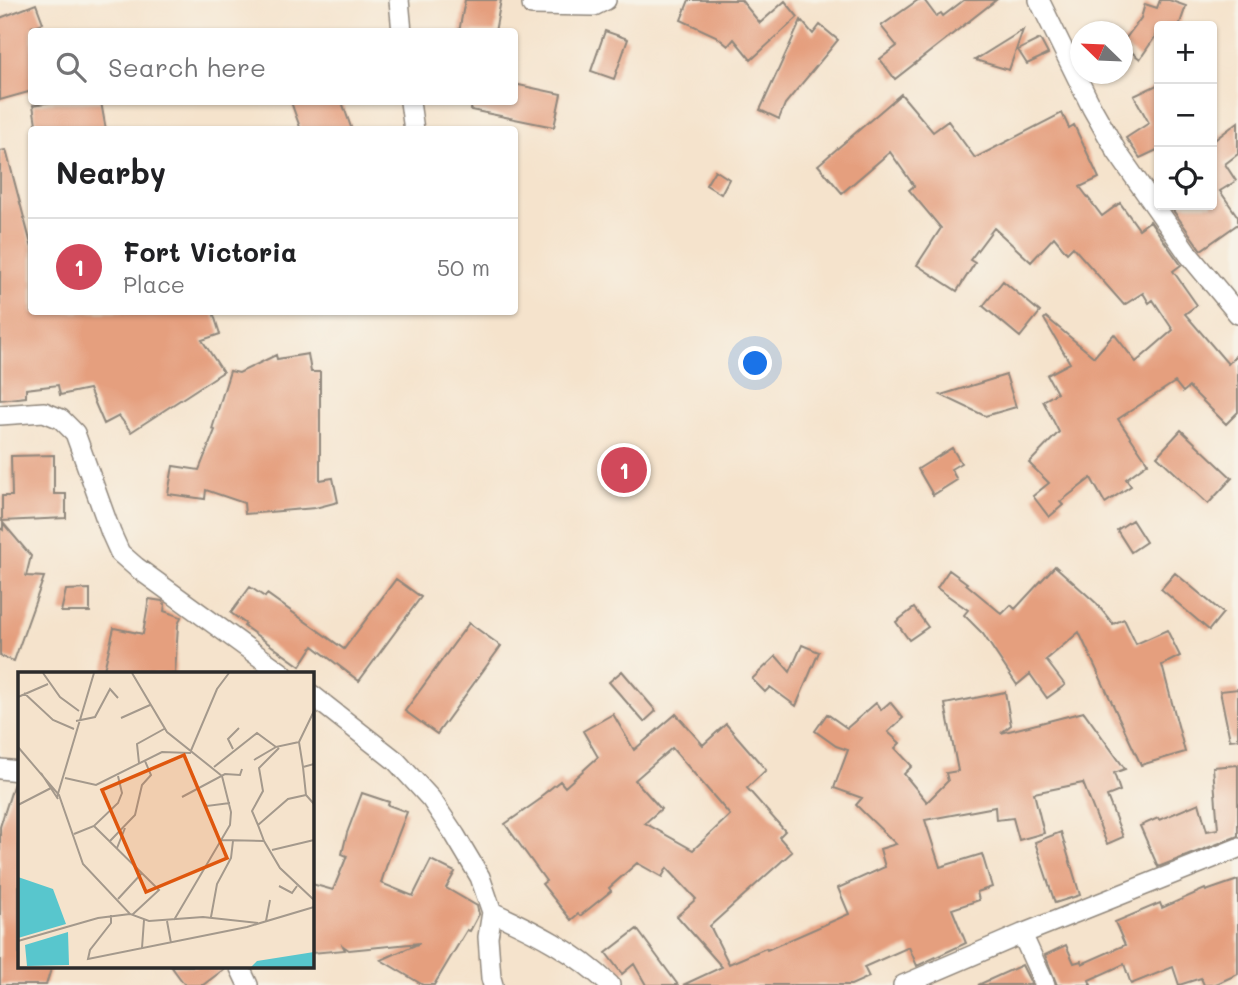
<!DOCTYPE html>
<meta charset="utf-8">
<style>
body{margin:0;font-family:Mali,sans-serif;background:#f6f6f6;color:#202124}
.controls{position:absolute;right:21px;top:21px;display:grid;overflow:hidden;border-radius:7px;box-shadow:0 2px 5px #0004}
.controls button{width:63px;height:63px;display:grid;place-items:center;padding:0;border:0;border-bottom:2px solid #e0e0e0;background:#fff;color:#202124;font:35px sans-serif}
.compass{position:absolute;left:1070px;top:21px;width:63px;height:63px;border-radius:50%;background:#fff;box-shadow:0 2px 5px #0004;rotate:293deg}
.you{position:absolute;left:756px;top:364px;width:24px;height:24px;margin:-18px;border:5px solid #fff;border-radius:50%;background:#1a73e8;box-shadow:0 0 0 10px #1a73e833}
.badge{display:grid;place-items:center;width:46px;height:46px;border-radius:50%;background:#d1495b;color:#fff;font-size:23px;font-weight:700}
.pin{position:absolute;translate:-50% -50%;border:4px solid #fff;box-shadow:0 2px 7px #0006}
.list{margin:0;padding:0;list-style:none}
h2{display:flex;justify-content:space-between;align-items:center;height:91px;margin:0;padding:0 28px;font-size:30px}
h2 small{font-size:23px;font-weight:400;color:#757577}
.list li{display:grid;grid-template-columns:46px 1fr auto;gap:21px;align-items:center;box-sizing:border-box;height:98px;padding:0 28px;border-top:2px solid #e0e0e0}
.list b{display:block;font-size:26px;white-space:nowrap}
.list p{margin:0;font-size:23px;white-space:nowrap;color:#757577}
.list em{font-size:23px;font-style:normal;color:#757577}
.icon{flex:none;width:38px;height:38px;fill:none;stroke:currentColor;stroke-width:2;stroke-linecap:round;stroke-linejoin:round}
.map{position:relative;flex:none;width:1238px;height:985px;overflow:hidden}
.search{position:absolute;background:#fff;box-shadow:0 2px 5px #0004;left:28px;top:28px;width:490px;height:77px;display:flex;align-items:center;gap:18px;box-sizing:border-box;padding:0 24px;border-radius:7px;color:#757577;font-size:26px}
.panel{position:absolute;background:#fff;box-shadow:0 2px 5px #0004;left:28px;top:126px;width:490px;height:189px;border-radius:7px}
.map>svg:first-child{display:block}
.building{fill:#e59f7e;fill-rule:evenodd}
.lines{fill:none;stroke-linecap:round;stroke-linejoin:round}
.street-casing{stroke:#90877c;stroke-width:22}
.street{stroke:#fff;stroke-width:19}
.inset-road{fill:none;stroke:#a4998c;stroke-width:2}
.view{fill:#df570e;fill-opacity:0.15;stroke:#df570e;stroke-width:3.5}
.inset-edge{fill:none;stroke:#2b2b2b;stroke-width:3.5}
</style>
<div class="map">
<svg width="1238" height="985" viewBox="0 0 1238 985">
<rect width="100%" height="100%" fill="#f7f3e8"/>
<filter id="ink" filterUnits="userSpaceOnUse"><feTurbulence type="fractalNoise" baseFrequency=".0143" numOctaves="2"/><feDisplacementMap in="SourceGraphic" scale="14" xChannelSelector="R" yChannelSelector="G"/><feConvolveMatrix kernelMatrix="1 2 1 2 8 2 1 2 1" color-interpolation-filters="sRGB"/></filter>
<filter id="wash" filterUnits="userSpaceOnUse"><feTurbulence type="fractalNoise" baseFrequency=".00686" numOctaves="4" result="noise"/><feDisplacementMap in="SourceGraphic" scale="28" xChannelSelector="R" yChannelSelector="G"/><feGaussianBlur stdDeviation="1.57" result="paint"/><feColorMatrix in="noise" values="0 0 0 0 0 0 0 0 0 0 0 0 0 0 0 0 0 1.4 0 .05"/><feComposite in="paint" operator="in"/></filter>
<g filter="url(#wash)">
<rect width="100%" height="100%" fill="#f5e3cc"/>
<g id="blocks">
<path class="building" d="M 465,0 L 501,0 L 495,32 L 459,32 Z
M 689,0 L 741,0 L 760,23 L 785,1 L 798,17 L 751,60 L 734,39 L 728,46 L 716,36 L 681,20 Z
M 918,0 L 924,0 L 936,16 L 941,13 L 943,16 L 964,0 L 996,0 L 895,79 L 880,59 L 897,46 L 881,26 Z
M 1160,0 L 1169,0 L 1186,6 L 1179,26 L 1159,26 L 1159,31 L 1140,59 L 1123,45 L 1123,42 L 1141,18 L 1145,4 L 1157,8 Z
M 36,4 L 43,23 L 32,27 L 32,91 L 0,100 L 0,18 Z
M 801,20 L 813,34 L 820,25 L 838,40 L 785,104 L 779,119 L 760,110 Z
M 1023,30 L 1009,70 L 975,60 Z
M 605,31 L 628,39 L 614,79 L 591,71 Z
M 1040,39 L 1048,54 L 1027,64 L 1018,50 Z
M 514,84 L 561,94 L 554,127 L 471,110 L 472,102 L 514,102 Z
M 1159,84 L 1159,149 L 1140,158 L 1126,138 L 1149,123 L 1134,96 Z
M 901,94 L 933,132 L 948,121 L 975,158 L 1062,113 L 1069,128 L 1074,125 L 1099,178 L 1080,187 L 1102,216 L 1120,203 L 1139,229 L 1150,221 L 1181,265 L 1173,271 L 1197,305 L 1185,314 L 1228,364 L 1238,353 L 1238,412 L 1226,424 L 1189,387 L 1183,392 L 1175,382 L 1118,419 L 1148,463 L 1126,479 L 1131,486 L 1105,503 L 1091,478 L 1060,502 L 1063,505 L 1049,517 L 1033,496 L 1049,483 L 1029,463 L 1059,432 L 1043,401 L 1057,393 L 1047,375 L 1070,363 L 1044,319 L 1046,317 L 1094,357 L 1114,334 L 1136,362 L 1173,330 L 1153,300 L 1149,303 L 1143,293 L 1124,305 L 1073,247 L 1067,253 L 1054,237 L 1031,262 L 994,228 L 970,260 L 975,263 L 957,291 L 917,265 L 941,228 L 909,190 L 914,186 L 890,152 L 842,193 L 818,165 Z
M 51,102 L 101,102 L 106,130 L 37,130 L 33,105 Z
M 291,102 L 342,102 L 352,130 L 301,130 Z
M 1238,122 L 1238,154 L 1225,164 L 1236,181 L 1220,191 L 1238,217 L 1238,224 L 1201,250 L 1170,206 L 1172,205 L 1212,205 L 1212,142 Z
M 6,150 L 32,248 L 32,312 L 213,312 L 220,334 L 202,340 L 223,372 L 131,432 L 119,416 L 104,424 L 89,389 L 60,395 L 58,385 L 26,389 L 26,397 L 0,400 L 0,151 Z
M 715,170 L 729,179 L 721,194 L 706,185 Z
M 1003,281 L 1040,312 L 1020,337 L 983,306 Z
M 308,354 L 311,372 L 320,372 L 320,480 L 333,478 L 338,502 L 315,508 L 245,514 L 244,503 L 206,490 L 205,499 L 168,494 L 173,466 L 199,470 L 215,430 L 212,429 L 230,371 L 239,373 L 276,355 L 277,359 Z
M 1006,375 L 1016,407 L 985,416 L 941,395 Z
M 1181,430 L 1232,478 L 1208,504 L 1157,456 Z
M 952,448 L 961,463 L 951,469 L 957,480 L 933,495 L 918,469 Z
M605 469a19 19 0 1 1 38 0a19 19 0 1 1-38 0Z
M 54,455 L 54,494 L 66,494 L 66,518 L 2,521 L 2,496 L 12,496 L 11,456 Z
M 1132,520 L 1146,542 L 1131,552 L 1117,530 Z
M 3,523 L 31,556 L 26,576 L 44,577 L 14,661 L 0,656 L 0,528 L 3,530 Z
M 1055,566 L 1096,603 L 1113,624 L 1124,619 L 1136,644 L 1167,630 L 1180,656 L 1162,665 L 1185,752 L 1141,765 L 1079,632 L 1046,660 L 1065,685 L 1047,698 L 1030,674 L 1017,685 L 983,634 L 964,615 L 968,610 L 937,588 L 949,570 L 967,583 L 966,584 L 1002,614 L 1011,605 L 1015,609 Z
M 1175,573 L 1223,613 L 1209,630 L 1161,589 Z
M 396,579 L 421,597 L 359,681 L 313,646 L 300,666 L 244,626 L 246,624 L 231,613 L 250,587 L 265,597 L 267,594 L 344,649 Z
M 90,589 L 90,612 L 61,612 L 66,590 Z
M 149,599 L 162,601 L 165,604 L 164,611 L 181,617 L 178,625 L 175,674 L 103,674 L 114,628 L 143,634 Z
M 914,608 L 928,627 L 909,640 L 896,622 Z
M 469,623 L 501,646 L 437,734 L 405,711 Z
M 802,645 L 819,652 L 796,706 L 770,687 L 765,692 L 752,679 L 776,656 L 790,672 Z
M 622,671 L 656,711 L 644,722 L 609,682 Z
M 1238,689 L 1238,739 L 1230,740 L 1220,691 Z
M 1005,692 L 1011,725 L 1001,733 L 1084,712 L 1125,769 L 1114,773 L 1120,791 L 1107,796 L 1123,837 L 1107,844 L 1083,783 L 1034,793 L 1044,833 L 1019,840 L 1013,818 L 996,820 L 995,807 L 925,820 L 940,867 L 982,854 L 992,887 L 977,892 L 979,900 L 952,909 L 966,943 L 917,966 L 909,947 L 864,967 L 869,977 L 851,985 L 683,985 L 722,967 L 677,916 L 696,899 L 667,868 L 662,877 L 637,863 L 609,888 L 611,891 L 580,916 L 578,914 L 571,920 L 542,884 L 546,881 L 505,824 L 542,798 L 541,796 L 560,781 L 565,787 L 598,757 L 583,731 L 613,714 L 634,750 L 676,714 L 703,745 L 726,724 L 766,770 L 747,788 L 785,831 L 779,837 L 792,852 L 710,926 L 729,964 L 766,948 L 767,950 L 849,914 L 838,888 L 885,867 L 880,849 L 896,844 L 856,805 L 862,798 L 834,788 L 848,750 L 836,746 L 815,731 L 827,714 L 847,728 L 876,703 L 881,710 L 890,702 L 903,718 L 888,732 L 900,743 L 895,748 L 912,766 L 904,774 L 927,802 L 948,781 L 946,773 L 958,771 L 945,704 ZM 672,748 L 730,815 L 693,850 L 645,823 L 661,809 L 635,780 Z
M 1238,765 L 1238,836 L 1158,867 L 1140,826 L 1158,818 L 1159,820 L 1199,803 L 1207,831 L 1218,829 L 1213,767 Z
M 14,783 L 19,783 L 19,966 L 41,966 L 51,969 L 46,985 L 0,985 L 0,827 Z
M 362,793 L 389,802 L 388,805 L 407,812 L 388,861 L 381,883 L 413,896 L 431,860 L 455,872 L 446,888 L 477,906 L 479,914 L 470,931 L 467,930 L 434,985 L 423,985 L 381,960 L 420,943 L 349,950 L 343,946 L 345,950 L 312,953 L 312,884 L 333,890 L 347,856 L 342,854 L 347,833 Z
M 1061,832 L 1080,895 L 1055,903 L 1035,842 Z
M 1238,880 L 1238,974 L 1214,985 L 1204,985 L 1201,978 L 1179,985 L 1173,967 L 1131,984 L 1124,964 L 1089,980 L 1091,985 L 1057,985 L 1045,955 L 1066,945 L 1074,963 L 1081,961 L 1082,964 L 1125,945 L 1115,922 L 1160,903 L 1162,908 L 1205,889 L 1206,891 Z
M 637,929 L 678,985 L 646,985 L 634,964 L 622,974 L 606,953 Z
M 1022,965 L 1032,985 L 978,985 Z
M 171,966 L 227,966 L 227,967 L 203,985 L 185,985 Z"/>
</g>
</g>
<g filter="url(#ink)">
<use href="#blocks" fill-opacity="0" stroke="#90877c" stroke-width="2"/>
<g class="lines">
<defs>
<path id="street" d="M 399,0 L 402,32
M 1039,0 L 1092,108 L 1117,152 L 1189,255 L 1238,314
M 532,5 L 594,6 L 606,0
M 410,102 L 414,130
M 0,415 L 44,412 L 61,419 L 75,433 L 111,533 L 120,553 L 136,567 L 283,674
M 312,695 L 396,761 L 431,799 L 455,835 L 480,877 L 492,912 L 488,937 L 491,978 L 493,985
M 0,769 L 19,771
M 492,912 C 536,932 574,951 610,985
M 1022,934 L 1045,985
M 239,966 L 248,985
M 903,985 L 1022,934 L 1238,848"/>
</defs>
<use href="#street" class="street-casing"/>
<use href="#street" class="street"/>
</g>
</g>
<g transform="translate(18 672)">
<rect width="296" height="296" fill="#f5e3cc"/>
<path d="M 0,205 L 35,217 L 48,252 L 0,266 ZM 50,260 L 51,293 L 9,294 L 7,273 ZM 296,280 L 296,295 L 233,295 L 239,289 Z" fill="#58c6cd"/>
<path class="inset-road" d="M 25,1 L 42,25 L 61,39M 114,1 L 149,60 L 204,104 L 213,140 L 212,153 L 156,248M 6,21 L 35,48 L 56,57M 0,25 L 30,12M 103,46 L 132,33M 58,49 L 77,45 L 92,17 L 100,26M 281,70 L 296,39M 0,75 L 41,123 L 65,192 L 112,242 L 131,249 L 185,245 L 240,251M 215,77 L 210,67 L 221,56M 236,88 L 258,75M 121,91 L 119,72 L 146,57M 296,92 L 285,95 L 288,123 L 296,132M 196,95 L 239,61 L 258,75 L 281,70 L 285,95M 23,101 L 40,127M 47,106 L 78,113 L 144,80 L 172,81 L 199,17 L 211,1M 39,125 L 76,1M 164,125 L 207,102 L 222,103 L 224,97M 184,127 L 189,134 L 212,131M 0,133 L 33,116M 240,153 L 234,139 L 245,119 L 241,96 L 261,76M 76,154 L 141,218 L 114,243M 56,162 L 76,154 L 100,131 L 104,121 L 100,104M 203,168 L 246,169 L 262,196 L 296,228M 92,169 L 117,143 L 124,113 L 133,103 L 127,89M 246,169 L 240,153 L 270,127 L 288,123M 99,176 L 107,156M 254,178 L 296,168M 261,214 L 274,221 L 279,214M 100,227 L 124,201M 93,243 L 93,251 L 72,278 L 70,287 L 229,255 L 296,235M 193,245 L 199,212 L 213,186 L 215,169M 149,249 L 153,271M 248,249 L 252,228M 0,269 L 80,246 L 112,242M 124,276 L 126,248"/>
<path class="view" d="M 166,83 L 209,186 L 128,220 L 84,118 Z"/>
<rect width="296" height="296" class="inset-edge"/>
</g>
</svg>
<div class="controls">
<button>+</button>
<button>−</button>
<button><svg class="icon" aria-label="locate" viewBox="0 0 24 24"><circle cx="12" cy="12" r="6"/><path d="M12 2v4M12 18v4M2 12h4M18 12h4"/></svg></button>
</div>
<svg class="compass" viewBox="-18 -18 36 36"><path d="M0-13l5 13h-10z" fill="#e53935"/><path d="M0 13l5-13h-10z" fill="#757577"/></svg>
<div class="you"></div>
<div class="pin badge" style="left:624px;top:470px">1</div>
<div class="search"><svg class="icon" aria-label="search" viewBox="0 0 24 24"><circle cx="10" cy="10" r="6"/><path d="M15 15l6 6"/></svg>Search here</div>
<section class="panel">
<h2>Nearby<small></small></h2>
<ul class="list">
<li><span class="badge">1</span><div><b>Fort Victoria</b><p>Place</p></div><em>50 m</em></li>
</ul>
</section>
</div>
